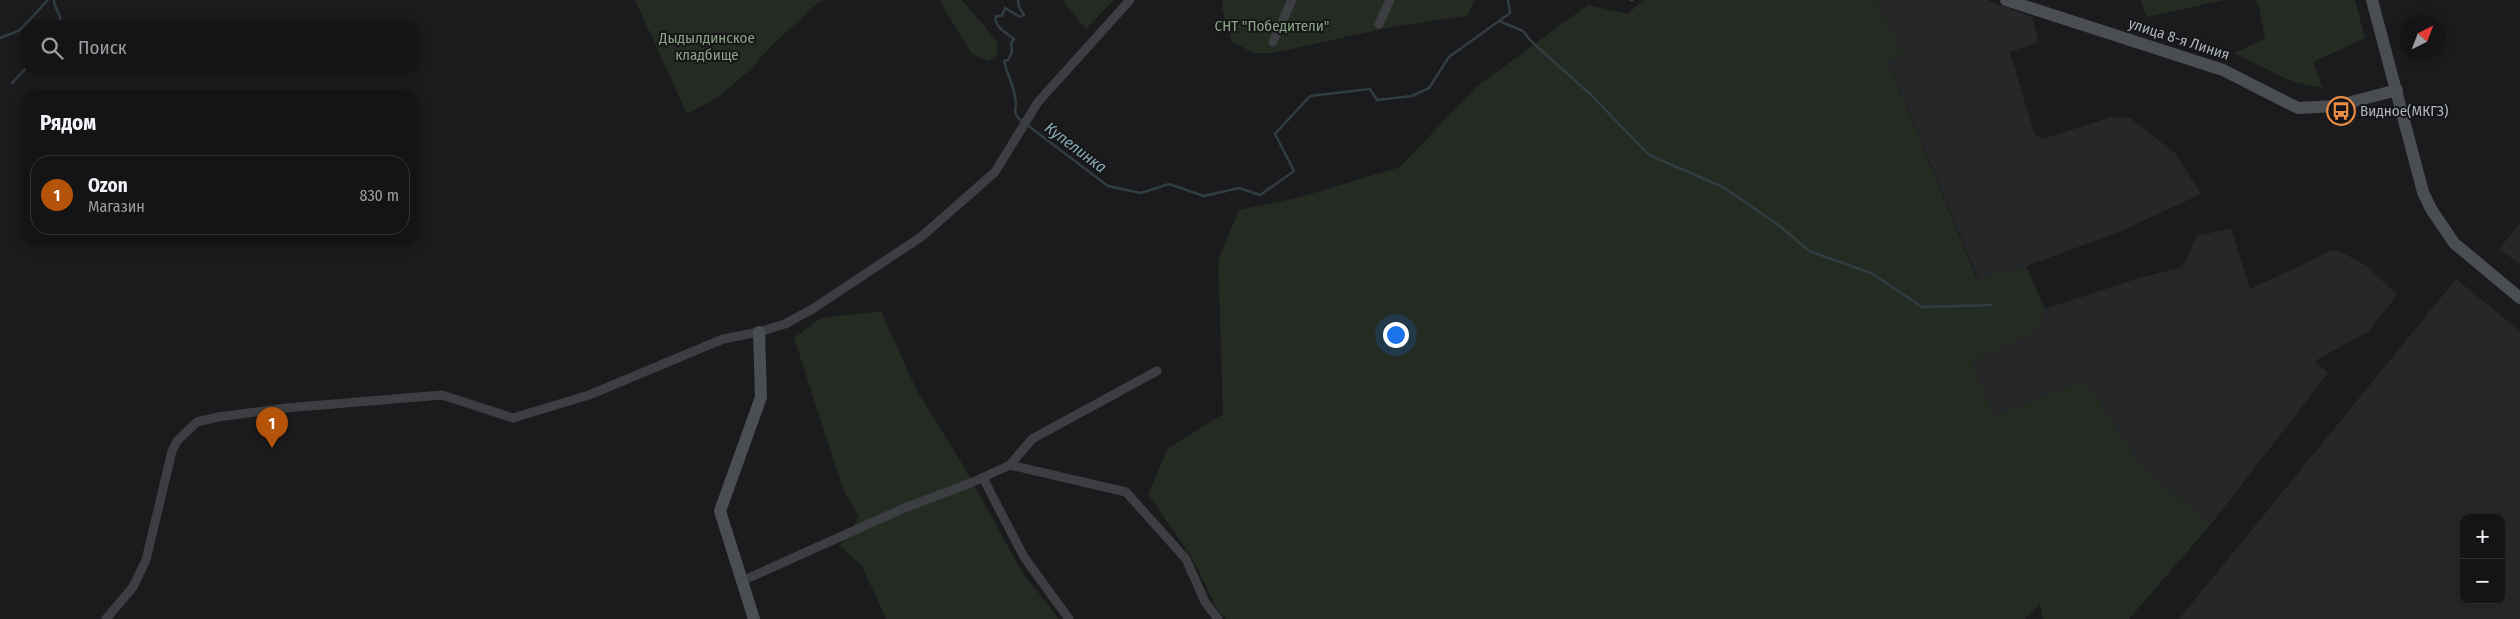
<!DOCTYPE html>
<html lang="ru">
<meta charset="utf-8">
<style>
body{margin:0;font-family:"Fira Sans Condensed",sans-serif;background:#212123;color:#f1f3f6}
.controls{position:absolute;right:15px;bottom:15px;display:grid;overflow:hidden;border-radius:10px;box-shadow:0 2px 12px #0003}
.controls button{width:45px;height:45px;display:grid;place-items:center;padding:0;border:0;border-bottom:1px solid #333335;background:#141416;color:#f1f3f6;font:25px sans-serif}
.compass{position:absolute;left:2400px;top:15px;width:45px;height:45px;border-radius:50%;background:#141416;box-shadow:0 2px 12px #0003;rotate:42deg}
.you{position:absolute;left:1395px;top:334px;width:18px;height:18px;margin:-12px;border:4px solid #fff;border-radius:50%;background:#1a73e8;box-shadow:0 0 0 8px #1a73e833}
.badge{display:grid;place-items:center;width:32px;height:32px;border-radius:50%;background:#b45309;color:#fff;font-size:16px;font-weight:700}
.pin{position:absolute;translate:-50% -41px;filter:drop-shadow(0 1px 2px #0008)}
.pin::after{content:'';position:absolute;top:26px;width:18px;height:15px;background:inherit;clip-path:polygon(0 0,100% 0,50% 100%)}
.list{margin:0;padding:0;list-style:none}
h2{display:flex;justify-content:space-between;align-items:center;height:65px;margin:0;padding:0 20px;font-size:21px}
h2 small{font-size:16px;font-weight:400;color:#9d9ea1}
.list li{display:grid;grid-template-columns:32px 1fr auto;gap:15px;align-items:center;box-sizing:border-box;height:80px;margin:0 10px 10px;padding:0 10px;border:1px solid #333335;border-radius:20px}
.list b{display:block;font-size:19px;white-space:nowrap}
.list p{margin:0;font-size:16px;white-space:nowrap;color:#9d9ea1}
.list em{font-size:16px;font-style:normal;color:#9d9ea1}
.icon{flex:none;width:28px;height:28px;fill:none;stroke:currentColor;stroke-width:2;stroke-linecap:round;stroke-linejoin:round}
.map{position:relative;flex:none;width:2520px;height:619px;overflow:hidden}
.search{position:absolute;background:#141416;box-shadow:0 2px 12px #0003;left:20px;top:20px;width:400px;height:55px;display:flex;align-items:center;gap:12px;box-sizing:border-box;padding:0 18px;border-radius:20px;color:#9d9ea1;font-size:19px}
.panel{position:absolute;background:#141416;box-shadow:0 2px 12px #0003;left:20px;top:90px;width:400px;height:155px;border-radius:20px}
.map>svg:first-child{display:block}
.built{fill:#27272a;fill-rule:evenodd}
.green{fill:#232b22}
.lines{fill:none;stroke-linecap:round;stroke-linejoin:round}
.stream{stroke:#313d41;stroke-width:2.5}
.street{stroke:#3c3e42;stroke-width:9}
.secondary{stroke:#4a4d52;stroke-width:12}
.labels{text-anchor:middle;stroke-width:4;stroke-linejoin:round;paint-order:stroke}
.park-label{font-size:15px;fill:#8ba686;stroke:#161618}
.street-label{font-size:15px;fill:#aeb5bc;stroke:#161618}
.poi-label{font-size:15px;fill:#aeb5bc;stroke:#161618;text-anchor:start}
.water-label{font-size:16px;font-style:italic;fill:#87a9b5;stroke:#161618}
</style>
<div class="map">
<svg width="2520" height="619" viewBox="0 0 2520 619">
<rect width="100%" height="100%" fill="#1b1b1d"/>
<path class="built" d="M 1876,0 L 1987,0 L 2032,17 L 2039,42 L 2010,52 L 2034,133 L 2043,139 L 2111,117 L 2130,118 L 2176,154 L 2201,194 L 2117,233 L 2026,266 L 1978,279 L 1888,61 L 1903,53 Z
M 2520,223 L 2520,264 L 2499,249 Z
M 2231,228 L 2250,289 L 2333,250 L 2345,254 L 2367,266 L 2397,295 L 2369,331 L 2315,361 L 2328,373 L 2212,523 L 2143,469 L 2085,380 L 1994,416 L 1972,362 L 2038,330 L 2045,309 L 2139,278 L 2182,267 L 2197,236 Z
M 2456,279 L 2520,331 L 2520,619 L 2179,619 ZM 2464,518 L 2501,518 L 2501,600 L 2464,600 Z"/>
<path class="green" d="M 635,0 L 824,0 L 816,5 L 769,48 L 751,69 L 717,98 L 687,114 Z
M 939,0 L 962,0 L 997,41 L 997,55 L 988,61 L 972,54 Z
M 1062,0 L 1114,0 L 1086,29 Z
M 1223,0 L 1475,0 L 1467,16 L 1391,27 L 1273,53 L 1254,53 L 1232,42 L 1222,9 Z
M 1643,0 L 1876,0 L 1903,53 L 1888,62 L 1977,279 L 2026,266 L 2045,309 L 2038,330 L 1972,362 L 1994,416 L 2085,380 L 2143,469 L 2212,523 L 2129,619 L 2043,619 L 2040,603 L 2025,619 L 1226,619 L 1218,611 L 1192,558 L 1148,494 L 1168,448 L 1223,414 L 1218,260 L 1239,210 L 1300,197 L 1400,167 L 1476,87 L 1588,5 L 1628,14 Z
M 2141,0 L 2225,0 L 2146,17 Z
M 2253,0 L 2355,0 L 2365,38 L 2313,62 L 2323,88 L 2293,82 L 2234,53 L 2265,39 L 2258,3 Z
M 881,311 L 917,391 L 966,470 L 1022,572 L 1059,619 L 886,619 L 862,566 L 840,546 L 859,517 L 843,489 L 794,338 L 821,318 Z"/>
<g class="lines">
<path class="stream" d="M 54,0 C 54,10 62,12 61,26
M 1018,0 L 1019,7 L 1024,15 L 1020,17 L 1005,8 L 1002,16 L 996,16 C 993,27 1006,32 1014,39 L 1011,43 L 1012,52 L 1008,60 L 1004,61 C 1008,78 1019,95 1015,112 L 1018,118 L 1108,186 L 1141,193 L 1169,184 L 1204,196 L 1239,188 L 1260,195 L 1294,171 L 1275,134 L 1310,96 L 1370,89 L 1377,100 L 1412,96 L 1429,88 L 1449,57 L 1510,13 L 1508,0
M 1631,0 L 1633,0
M 1499,21 L 1523,31 L 1531,41 L 1590,94 L 1649,155 L 1723,187 L 1781,227 L 1809,251 L 1871,273 L 1922,307 L 1991,305
M 0,38 L 20,30 L 48,0
M 12,83 L 26,68"/>
<path class="street" d="M 1379,24 L 1390,0
M 1273,42 L 1292,0
M 1010,465 L 1032,439 L 1157,371
M 983,478 L 1024,557 L 1069,619
M 742,581 L 902,509 L 973,482 L 1010,465 L 1126,492 L 1186,559 L 1205,602 L 1218,619
M 106,619 L 133,587 L 146,560 L 172,451 L 177,441 L 197,422 L 218,417 L 286,408 L 442,395 L 513,418 L 589,395 L 723,339 L 759,332 L 785,324 L 814,308 L 921,237 L 995,172 L 1038,102 L 1130,0"/>
<path class="secondary" d="M 2006,0 L 2223,70 L 2298,108 L 2336,106 L 2397,90
M 2372,0 L 2423,192 L 2431,209 L 2454,243 L 2520,298
M 754,619 L 720,511 L 761,397 L 759,332"/>
</g>
<defs>
<symbol id="bus-ring" viewBox="-11 -11 22 22"><circle r="9.5" fill="#161618" stroke="#ec8e43" stroke-width="1.5"/><path d="M-5-6H5V4H4V6H2V4H-2V6H-4V4H-5ZM-3.5-4V0h7V-4ZM-3.5 1.2v1.5H-2V1.2ZM2 1.2v1.5H3.5V1.2Z" fill="#ec8e43"/></symbol>
</defs>
<g fill-rule="evenodd">
<use href="#bus-ring" x="2325" y="95" width="32" height="32"/>
</g>
<g class="labels">
<g class="park-label">
<text x="1272" y="31">СНТ "Победители"</text>
<text x="707" y="43">Дыдылдинское<tspan x="707" dy="17">кладбище</tspan></text>
</g>
<g class="street-label">
<text transform="translate(2179 39) rotate(18)" y="5">улица 8-я Линия</text>
</g>
<g class="poi-label">
<text x="2360" y="116">Видное(МКГЗ)</text>
</g>
<g class="water-label">
<text transform="translate(1076 147) rotate(37)" y="6">Купелинка</text>
</g>
</g>
</svg>
<div class="controls">
<button>+</button>
<button>−</button>
</div>
<svg class="compass" viewBox="-18 -18 36 36"><path d="M0-13l5 13h-10z" fill="#e53935"/><path d="M0 13l5-13h-10z" fill="#9d9ea1"/></svg>
<div class="you"></div>
<div class="pin badge" style="left:272px;top:448px">1</div>
<div class="search"><svg class="icon" aria-label="search" viewBox="0 0 24 24"><circle cx="10" cy="10" r="6"/><path d="M15 15l6 6"/></svg>Поиск</div>
<section class="panel">
<h2>Рядом<small></small></h2>
<ul class="list">
<li><span class="badge">1</span><div><b>Ozon</b><p>Магазин</p></div><em>830 m</em></li>
</ul>
</section>
</div>
